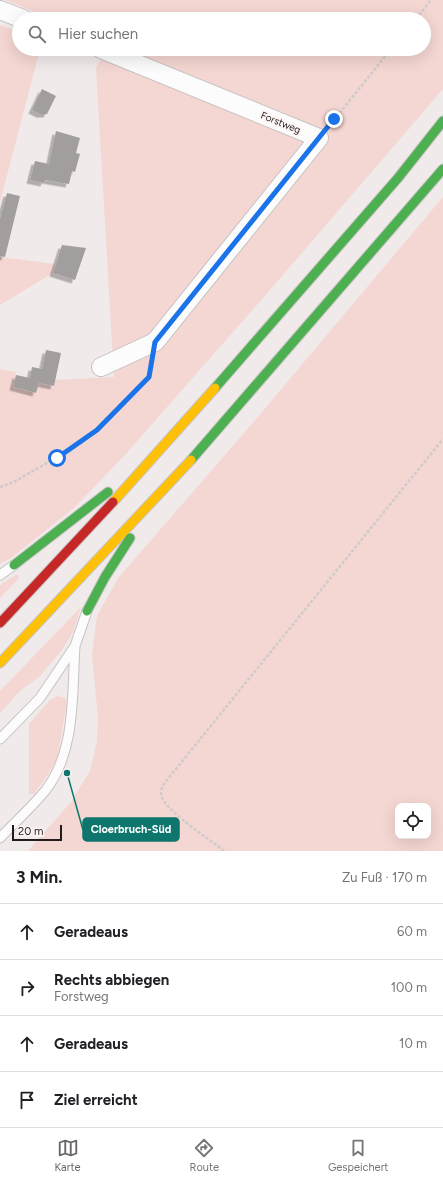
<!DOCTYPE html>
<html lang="de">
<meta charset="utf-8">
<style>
body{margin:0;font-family:Figtree,sans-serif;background:#f6f6f6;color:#202124}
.controls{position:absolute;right:12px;bottom:12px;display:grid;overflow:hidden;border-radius:8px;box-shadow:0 4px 16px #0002}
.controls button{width:36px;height:36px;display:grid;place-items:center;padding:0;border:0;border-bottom:1px solid #e0e0e0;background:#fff;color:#202124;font:20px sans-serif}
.scale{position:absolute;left:12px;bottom:10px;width:50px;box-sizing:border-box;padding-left:4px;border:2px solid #221d1d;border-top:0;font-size:11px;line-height:14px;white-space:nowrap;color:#221d1d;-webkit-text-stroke:3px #fef6f5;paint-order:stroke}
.stop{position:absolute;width:12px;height:12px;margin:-9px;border:3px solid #1a73e8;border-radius:50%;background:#fff}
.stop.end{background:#1a73e8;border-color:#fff;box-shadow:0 1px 4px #0008}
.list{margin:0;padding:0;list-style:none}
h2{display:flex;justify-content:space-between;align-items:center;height:52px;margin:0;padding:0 16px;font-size:17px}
h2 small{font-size:13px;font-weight:400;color:#757577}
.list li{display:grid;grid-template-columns:26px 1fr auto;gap:12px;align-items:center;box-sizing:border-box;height:56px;padding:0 16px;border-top:1px solid #e0e0e0}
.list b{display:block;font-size:15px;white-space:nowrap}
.list p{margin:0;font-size:13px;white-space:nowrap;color:#757577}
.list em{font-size:13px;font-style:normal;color:#757577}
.icon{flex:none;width:22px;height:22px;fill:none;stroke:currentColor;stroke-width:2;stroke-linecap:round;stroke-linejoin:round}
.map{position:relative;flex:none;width:443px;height:851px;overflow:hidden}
.search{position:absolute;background:#fff;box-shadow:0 4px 16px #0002;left:12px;right:12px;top:12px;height:44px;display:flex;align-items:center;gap:10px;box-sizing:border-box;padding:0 14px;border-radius:22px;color:#757577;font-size:15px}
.sheet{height:276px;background:#fff}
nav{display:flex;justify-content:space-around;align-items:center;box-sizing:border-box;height:56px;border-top:1px solid #e0e0e0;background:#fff;font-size:11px;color:#757577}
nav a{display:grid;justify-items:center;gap:2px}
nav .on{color:#6a6565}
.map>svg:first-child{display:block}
.green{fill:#f4d6d2;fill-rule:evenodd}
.building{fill:#a29e9d;filter:url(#shadow)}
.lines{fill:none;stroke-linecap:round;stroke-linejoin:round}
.lane-casing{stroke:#c7c2c2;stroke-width:11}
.street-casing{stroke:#c7c2c2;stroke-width:20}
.fast-casing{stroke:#c7c2c2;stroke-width:11}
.slow-casing{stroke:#c7c2c2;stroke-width:11}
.jam-casing{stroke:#c7c2c2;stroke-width:11}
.path{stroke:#cdcbcb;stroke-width:2.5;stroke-dasharray:3 2;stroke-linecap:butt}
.lane{stroke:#fdfcfc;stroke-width:9}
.street{stroke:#fdfcfc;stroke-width:18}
.fast{stroke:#4caf50;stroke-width:9}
.slow{stroke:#ffc107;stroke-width:9}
.jam{stroke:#c62828;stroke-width:9}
.route{stroke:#1a73e8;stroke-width:5}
.labels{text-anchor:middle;stroke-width:4;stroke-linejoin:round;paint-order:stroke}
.street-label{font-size:10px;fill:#221d1d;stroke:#fef6f5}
.leader{fill:none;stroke:#0f766e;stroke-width:1.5}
.callout-dot{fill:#0f766e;stroke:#fef6f5;stroke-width:1.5}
.callout{fill:#0f766e;stroke:#0f766e;stroke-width:1.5}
.callout-label{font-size:11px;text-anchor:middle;font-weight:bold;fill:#fff}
</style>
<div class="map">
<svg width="443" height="851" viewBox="0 0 443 851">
<defs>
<filter id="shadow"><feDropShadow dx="-3.5" dy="3.5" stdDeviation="0" flood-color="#0004"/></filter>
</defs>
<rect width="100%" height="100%" fill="#f0eaea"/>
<path class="green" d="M 5,0 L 443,0 L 443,89 L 264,297 L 123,457 L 74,508 L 11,558 L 0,564 L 0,369 L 16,372 L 13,387 L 36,393 L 39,383 L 54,387 L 55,380 L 114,377 L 96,68 L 106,49 L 424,49 L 424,19 L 52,19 Z
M 0,25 L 19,32 L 19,49 L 40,49 L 0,202 Z
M 443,197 L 443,851 L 28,851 L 71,802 L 90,771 L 97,741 L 98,717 L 92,655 L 97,616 L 119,577 L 251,425 ZM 398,806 L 428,806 L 428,836 L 398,836 Z
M 0,257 L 55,264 L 53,273 L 0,305 Z
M 17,574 L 19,578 L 0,598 L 0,585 Z
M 81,607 L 73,632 L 62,650 L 40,676 L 20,691 L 0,713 L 0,691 Z
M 58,696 L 65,698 L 67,703 L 57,759 L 47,776 L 34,794 L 29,794 L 29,724 L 50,700 Z"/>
<path class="building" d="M 42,89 L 56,96 L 47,114 L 40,114 L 32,110 Z
M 56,131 L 80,138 L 76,153 L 80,154 L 75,172 L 72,171 L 69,184 L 45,180 L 44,183 L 30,180 L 35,161 L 49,164 Z
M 7,193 L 20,196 L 5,257 L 0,256 L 0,219 Z
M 62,245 L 86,248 L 75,280 L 53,273 Z
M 46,350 L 61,353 L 54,386 L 39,383 L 36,393 L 13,387 L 16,375 L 30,378 L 32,367 L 42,369 Z"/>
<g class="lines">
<defs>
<path id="lane" d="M 0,575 L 14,565
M 0,739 L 40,698 L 75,646 L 87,611
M 0,838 C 15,822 31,808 45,791 C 76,752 72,694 75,646"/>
<path id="street" d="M 0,10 L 23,19
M 101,367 L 155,342 L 319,138 L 101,49"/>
<path id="fast" d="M 215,388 L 398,178 L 443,121
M 191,460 L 443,169
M 14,565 L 108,492
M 87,611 L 105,577 L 130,538"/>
<path id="slow" d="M 113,502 L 215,388
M 0,663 L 191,460"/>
<path id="jam" d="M 0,623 L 113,502"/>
</defs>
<use href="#lane" class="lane-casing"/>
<use href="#street" class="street-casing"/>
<use href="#fast" class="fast-casing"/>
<use href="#slow" class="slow-casing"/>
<use href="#jam" class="jam-casing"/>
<path class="path" d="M 416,19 L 431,0
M 330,125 L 391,49
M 0,487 L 14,482 L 57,457 L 97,430 L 149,377 L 152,363
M 224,851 C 211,840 162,809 161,794 C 161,791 162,787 163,785 L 443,439"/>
<use href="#lane" class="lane"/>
<use href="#street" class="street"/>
<use href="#fast" class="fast"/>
<use href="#slow" class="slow"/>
<use href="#jam" class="jam"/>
</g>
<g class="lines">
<path class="route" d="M 57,458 L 97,430 L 149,377 L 155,342 L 334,119"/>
</g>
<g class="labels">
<g class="street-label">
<text transform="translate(281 122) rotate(22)" y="4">Forstweg</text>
</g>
</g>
<path class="leader" d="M67 773L83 830"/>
<circle class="callout-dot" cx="67" cy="773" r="4"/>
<rect class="callout" x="83" y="818" width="96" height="23" rx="4"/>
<g class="callout-label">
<text x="131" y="833">Cloerbruch-Süd</text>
</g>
</svg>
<div class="controls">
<button><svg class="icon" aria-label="locate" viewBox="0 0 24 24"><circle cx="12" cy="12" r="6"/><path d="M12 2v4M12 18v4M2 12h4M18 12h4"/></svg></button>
</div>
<div class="scale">20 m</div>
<div class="stop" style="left:57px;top:458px"></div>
<div class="stop end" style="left:334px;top:119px"></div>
<div class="search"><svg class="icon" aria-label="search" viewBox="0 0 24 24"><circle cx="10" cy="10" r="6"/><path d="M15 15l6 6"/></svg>Hier suchen</div>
</div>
<section class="sheet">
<h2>3 Min.<small>Zu Fuß · 170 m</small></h2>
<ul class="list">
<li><svg class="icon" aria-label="ahead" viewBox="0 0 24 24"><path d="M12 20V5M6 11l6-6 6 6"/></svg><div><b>Geradeaus</b></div><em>60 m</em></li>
<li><svg class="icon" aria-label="right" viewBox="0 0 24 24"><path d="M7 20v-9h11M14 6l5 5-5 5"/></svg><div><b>Rechts abbiegen</b><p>Forstweg</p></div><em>100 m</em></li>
<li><svg class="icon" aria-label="ahead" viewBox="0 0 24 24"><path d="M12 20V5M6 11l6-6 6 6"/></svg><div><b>Geradeaus</b></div><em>10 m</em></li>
<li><svg class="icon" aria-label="arrive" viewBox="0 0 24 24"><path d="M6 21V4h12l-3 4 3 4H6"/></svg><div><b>Ziel erreicht</b></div></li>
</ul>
</section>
<nav>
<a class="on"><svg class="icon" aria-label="map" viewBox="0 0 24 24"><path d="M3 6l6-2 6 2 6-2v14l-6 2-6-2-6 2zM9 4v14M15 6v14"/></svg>Karte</a>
<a><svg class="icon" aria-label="directions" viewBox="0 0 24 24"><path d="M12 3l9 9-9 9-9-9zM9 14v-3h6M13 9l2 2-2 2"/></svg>Route</a>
<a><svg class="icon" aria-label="saved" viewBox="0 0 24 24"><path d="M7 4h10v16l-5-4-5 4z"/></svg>Gespeichert</a>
</nav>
